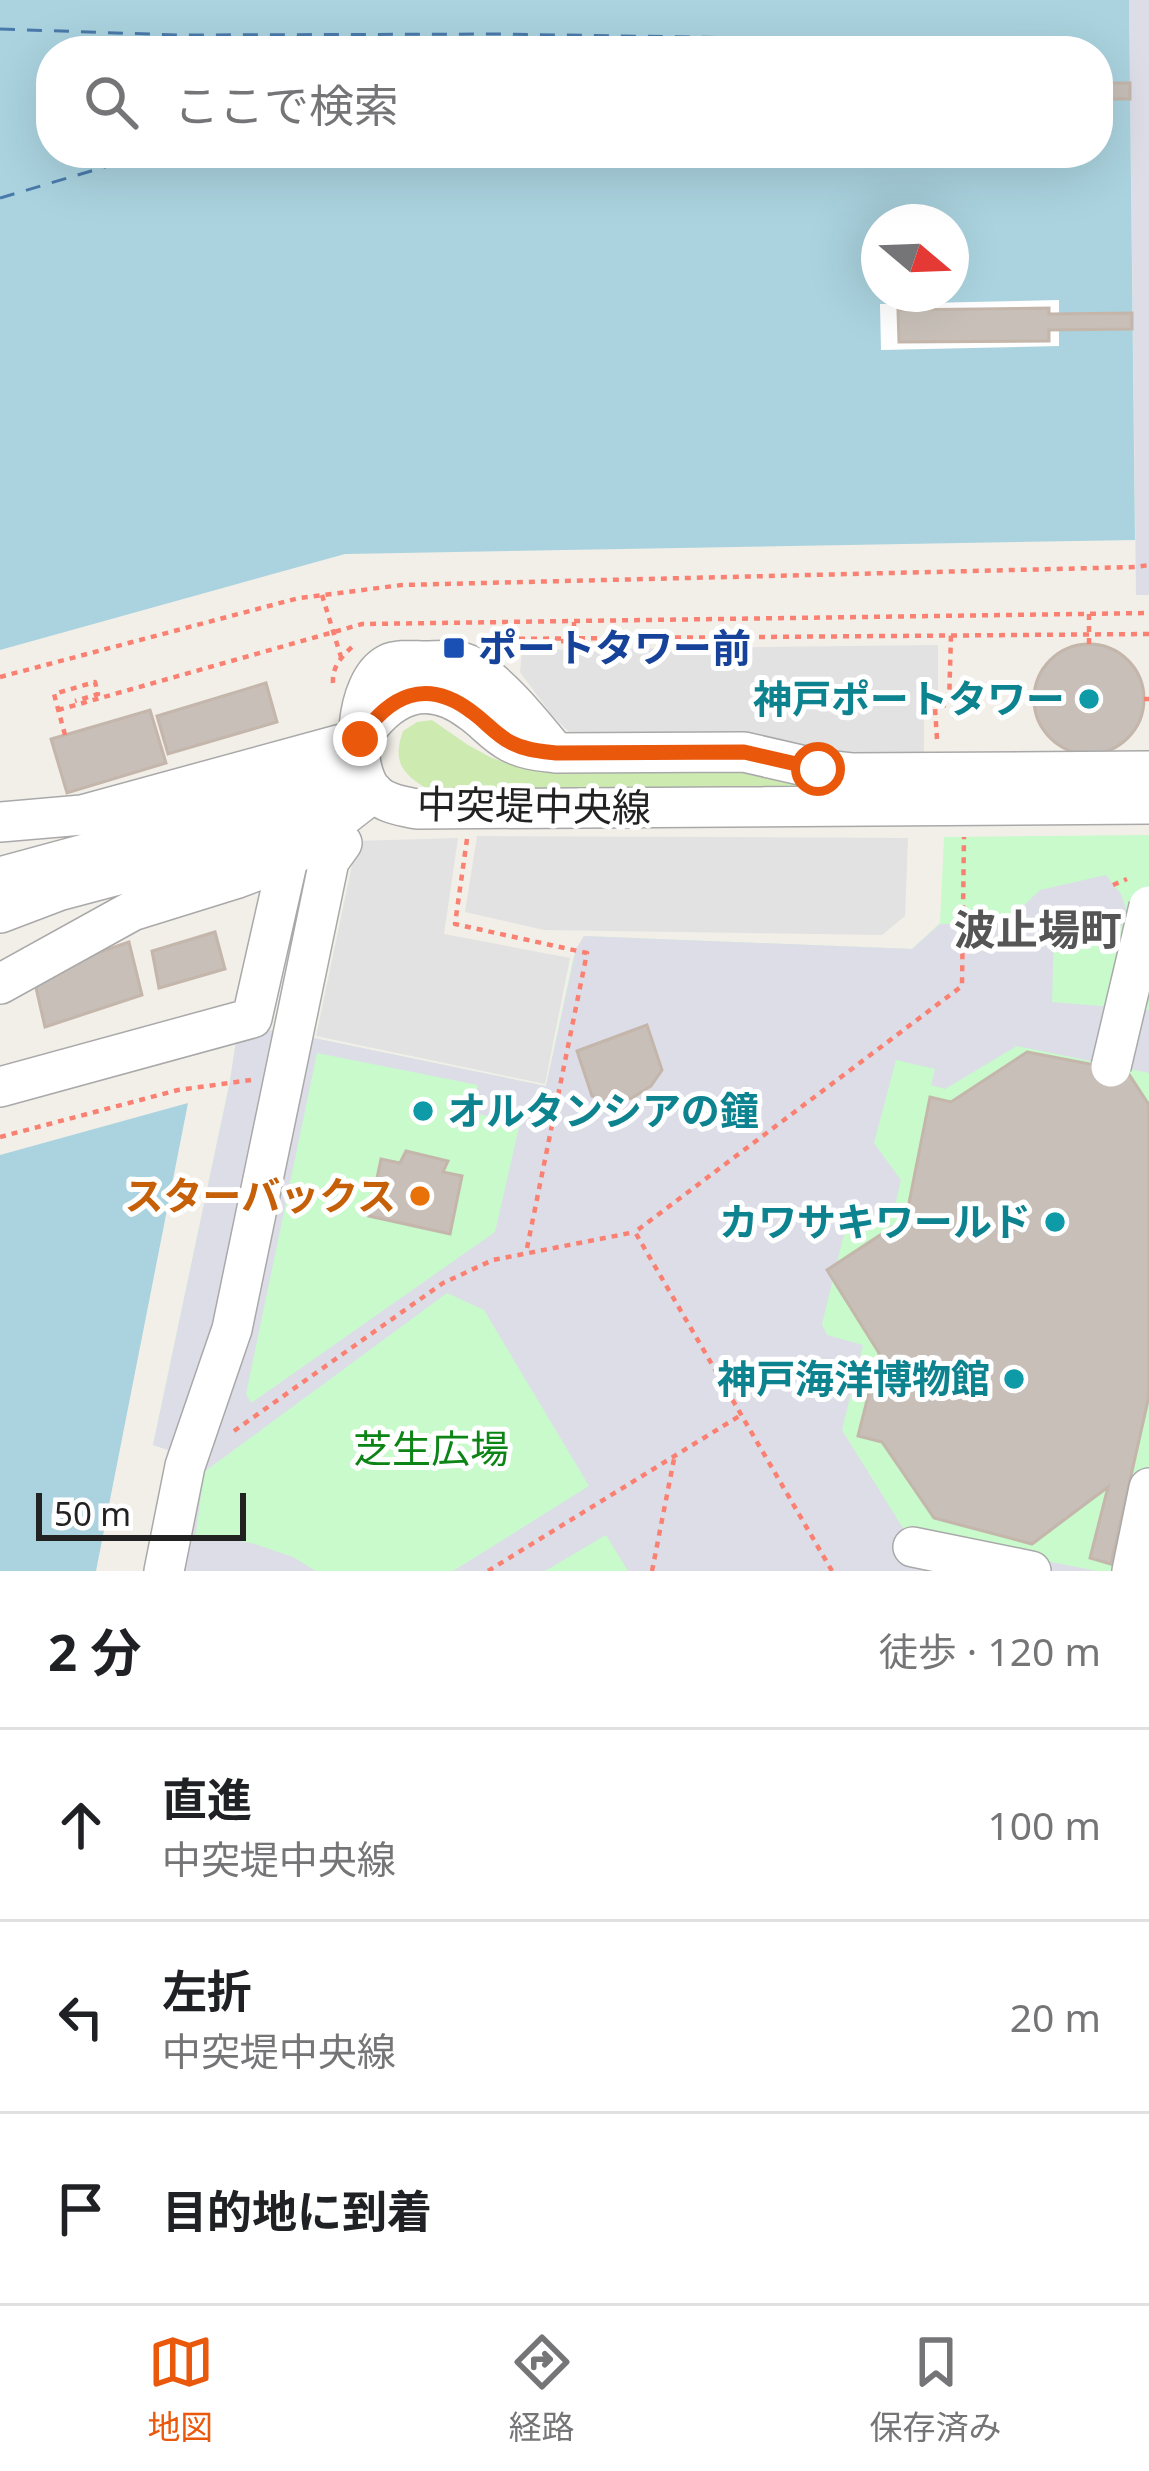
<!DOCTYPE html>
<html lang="ja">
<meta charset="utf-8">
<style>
body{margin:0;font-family:"Noto Sans","Noto Sans JP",sans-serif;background:#f6f6f6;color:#202124}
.compass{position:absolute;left:861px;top:204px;width:108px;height:108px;border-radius:50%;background:#fff;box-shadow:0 12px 48px #0002;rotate:109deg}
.scale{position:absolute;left:36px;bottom:30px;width:210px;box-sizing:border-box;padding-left:12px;border:6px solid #222;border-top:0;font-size:33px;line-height:42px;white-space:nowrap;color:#222;-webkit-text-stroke:9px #fff;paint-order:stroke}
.stop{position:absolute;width:36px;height:36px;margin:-27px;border:9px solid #ea580c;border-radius:50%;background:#fff}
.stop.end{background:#ea580c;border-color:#fff;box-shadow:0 3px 12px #0008}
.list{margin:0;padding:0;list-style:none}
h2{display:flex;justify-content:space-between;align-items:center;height:156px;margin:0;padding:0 48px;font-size:51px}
h2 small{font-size:39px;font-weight:400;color:#757577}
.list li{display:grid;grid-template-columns:78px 1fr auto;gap:36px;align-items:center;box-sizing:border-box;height:192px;padding:0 48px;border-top:3px solid #e0e0e0}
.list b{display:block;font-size:45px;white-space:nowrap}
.list p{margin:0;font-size:39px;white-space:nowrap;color:#757577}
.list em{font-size:39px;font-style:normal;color:#757577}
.icon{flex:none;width:66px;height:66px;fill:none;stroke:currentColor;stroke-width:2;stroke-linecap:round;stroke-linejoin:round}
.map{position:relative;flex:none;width:1149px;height:1571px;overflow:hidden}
.search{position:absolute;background:#fff;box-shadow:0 12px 48px #0002;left:36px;right:36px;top:36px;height:132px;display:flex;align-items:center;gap:30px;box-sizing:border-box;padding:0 42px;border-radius:48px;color:#757577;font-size:45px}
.sheet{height:732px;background:#fff}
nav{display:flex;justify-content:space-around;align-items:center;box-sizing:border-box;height:168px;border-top:3px solid #e0e0e0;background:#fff;font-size:33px;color:#757577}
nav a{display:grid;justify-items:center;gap:6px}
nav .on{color:#ea580c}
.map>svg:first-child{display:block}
.grass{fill:#cdebb0}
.park{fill:#c8facc}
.parking{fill:#e2e2e2}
.plaza{fill:#dddde8;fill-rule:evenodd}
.water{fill:#aad3df;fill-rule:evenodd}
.pier{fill:#fff}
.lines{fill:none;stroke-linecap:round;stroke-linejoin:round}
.ferry{stroke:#4a7aab;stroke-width:3;stroke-dasharray:15 12;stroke-linecap:butt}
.building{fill:#c7bfb8;stroke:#c4b6ab;stroke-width:3}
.minor-casing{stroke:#a9a9a9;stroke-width:42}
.path{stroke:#fa8072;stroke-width:4.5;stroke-dasharray:6 6;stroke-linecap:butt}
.minor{stroke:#fff;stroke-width:39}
.minor-bridge-casing{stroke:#a9a9a9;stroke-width:42;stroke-linecap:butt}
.path-bridge{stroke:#fa8072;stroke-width:4.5;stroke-dasharray:6 6;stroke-linecap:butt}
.minor-bridge{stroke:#fff;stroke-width:39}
.route{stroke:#ea580c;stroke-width:15}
.transit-dot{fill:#1a4fb4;stroke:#fff;stroke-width:4.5}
.culture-dot{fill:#0f9aa8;stroke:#fff;stroke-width:4.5}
.food-dot{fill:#e8710a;stroke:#fff;stroke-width:4.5}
.labels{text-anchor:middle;stroke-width:10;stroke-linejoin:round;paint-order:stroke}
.transit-label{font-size:39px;font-weight:bold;fill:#164399;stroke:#fff;text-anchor:start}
.culture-label{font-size:39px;font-weight:bold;fill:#0d838f;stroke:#fff;text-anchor:end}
.street-label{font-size:39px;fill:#222;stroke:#fff}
.food-label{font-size:39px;font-weight:bold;fill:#c56008;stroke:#fff;text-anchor:end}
.park-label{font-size:39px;fill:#0c8416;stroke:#fff}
.neighbourhood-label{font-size:42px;font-weight:bold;fill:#555;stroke:#fff}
</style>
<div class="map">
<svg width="1149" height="1571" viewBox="0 0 1149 1571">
<rect width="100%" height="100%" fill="#f2efe9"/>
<path class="grass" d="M 432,720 L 468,745 L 490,757 L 515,766 L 548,768 L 715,761 L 810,783 L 825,793 L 432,792 C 404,775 391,764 403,731 L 417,722 Z"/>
<path class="park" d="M 1149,835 L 1149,1550 L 1144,1571 L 144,1571 L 168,1450 L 153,1445 L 230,1081 L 237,1034 L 275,1030 L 546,1086 L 573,959 L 584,936 L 912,949 L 940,923 L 944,837 Z"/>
<path class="parking" d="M 938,645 L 938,696 L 924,697 L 924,755 L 820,755 L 734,732 L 569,732 L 551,714 L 520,672 L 522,650 Z
M 477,836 L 908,838 L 905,916 L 882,935 L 544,930 L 465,912 Z
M 458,838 L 444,934 L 570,958 L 545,1084 L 316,1036 L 357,841 Z"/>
<path class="plaza" d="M 1129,0 L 1149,0 L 1149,595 L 1136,595 Z
M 1106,875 L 1121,894 L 1128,915 L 1119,930 L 1054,930 L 1052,1002 L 1149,1010 L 1149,1073 L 1017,1046 L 945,1089 L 931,1085 L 935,1069 L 896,1060 L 874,1143 L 901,1180 L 893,1214 L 857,1214 L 848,1218 L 822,1324 L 827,1335 L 863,1345 L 842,1430 L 906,1533 L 1097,1571 L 628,1571 L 606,1535 L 545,1571 L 453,1571 L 589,1486 L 484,1310 L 447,1293 L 204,1472 L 195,1541 L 235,1540 L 255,1544 L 293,1557 L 316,1571 L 144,1571 L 168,1450 L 153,1445 L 230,1081 L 237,1034 L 275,1030 L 546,1086 L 576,949 L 584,936 L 912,949 L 940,924 L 1004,924 L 1040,890 ZM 646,1025 L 662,1070 L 651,1085 L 607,1102 L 592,1096 L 577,1051 ZM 317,1053 L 478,1085 L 473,1113 L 520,1123 L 495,1232 L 251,1403 L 246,1394 Z"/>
<path class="water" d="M 0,0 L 1129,0 L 1135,540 L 345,554 L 0,650 ZM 51,51 L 1098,51 L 1098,153 L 51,153 ZM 879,222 L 951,222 L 951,294 L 879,294 Z
M 188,1103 L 96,1571 L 0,1571 L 0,1155 Z"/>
<path class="pier" d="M 1059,300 L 1059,346 L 881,350 L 880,304 Z"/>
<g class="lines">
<path class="ferry" d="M 0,29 L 177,35 L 500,34 L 938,41
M 817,51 L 918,43
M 0,198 L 152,153"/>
</g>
<path class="building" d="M 1098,83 L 1130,83 L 1130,99 L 1098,99 Z
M 1049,308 L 1049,314 L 1132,313 L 1132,329 L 1049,330 L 1049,341 L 899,342 L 898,310 Z
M1034 699a55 55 0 1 1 110 0a55 55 0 1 1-110 0Z
M 266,683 L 277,722 L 168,754 L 157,716 Z
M 150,710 L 166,763 L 67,793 L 51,739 Z
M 215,932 L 225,969 L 159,988 L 152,951 Z
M 129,942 L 142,995 L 45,1027 L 33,975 Z
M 647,1025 L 662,1070 L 651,1086 L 632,1098 L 607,1102 L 592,1096 L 577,1051 Z
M 1027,1052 L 1127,1071 L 1149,1105 L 1149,1396 L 1111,1564 L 1090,1558 L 1108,1487 L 1032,1544 L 934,1518 L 882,1442 L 858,1436 L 879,1353 L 827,1270 L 906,1218 L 930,1097 L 951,1102 Z
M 406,1151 L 448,1161 L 443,1172 L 462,1176 L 450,1234 L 369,1216 L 381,1159 L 400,1163 Z"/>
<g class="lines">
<defs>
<path id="minor" d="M 360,739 C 389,695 426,677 472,712 C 486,722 495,734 510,742 C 525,750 539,751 556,753 L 744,752 L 818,769 L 853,773 L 1149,771
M 556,753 C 532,724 503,687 471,666 C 458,658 440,661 425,661 C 414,661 398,659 388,664 C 355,681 349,767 374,793 C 386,804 402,806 417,809 L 1149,804
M 0,822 L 82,815 L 360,739
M 0,877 L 365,778
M 0,913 L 58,891 L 325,820
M 0,984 L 132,911 L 235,879 L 288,859 L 374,792
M 0,1087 L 252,1018 L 288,859
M 913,1547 L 1031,1571
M 164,1571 L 185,1466 L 232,1329 L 329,861 L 342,843
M 1132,1571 L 1149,1488"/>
</defs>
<use href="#minor" class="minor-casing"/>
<path class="path" d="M 322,595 L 341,657
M 495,639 L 1149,634
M 525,642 L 574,641
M 0,677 L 299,598 L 402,585 L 1136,567 L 1149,565
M 333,683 C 332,667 341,657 352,647
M 1144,699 L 1149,699
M 65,735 L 54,694 L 95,682 L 98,694 L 75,701
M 937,739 L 935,708 L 949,704 L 951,635
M 467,839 L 455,924 L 587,953 L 526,1253
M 1113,885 L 1127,879
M 0,1137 L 178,1090 L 251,1080
M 234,1431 L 443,1283 L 493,1260 L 635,1232
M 488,1571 L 741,1415
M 652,1571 L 674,1459
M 832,1571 L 635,1232 L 962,986 L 964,837"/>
<use href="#minor" class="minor"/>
<defs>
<path id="minor-bridge" d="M 1111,1067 L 1149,906"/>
</defs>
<use href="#minor-bridge" class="minor-bridge-casing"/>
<path class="path-bridge" d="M 1089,614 L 1089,644
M 574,622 L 574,641
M 58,710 L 362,624 L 1149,613"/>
<use href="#minor-bridge" class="minor-bridge"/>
</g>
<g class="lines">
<path class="route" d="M 360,739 C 389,695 426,677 472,712 C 486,722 495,734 510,742 C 525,750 539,751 556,753 L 744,752 L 818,769"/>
</g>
<rect class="transit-dot" x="442" y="636" width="24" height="24" rx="6"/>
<g class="culture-dot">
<circle cx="1089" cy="699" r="12"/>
<circle cx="423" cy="1111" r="12"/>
<circle cx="1055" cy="1222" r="12"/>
<circle cx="1014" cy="1379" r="12"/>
</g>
<circle class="food-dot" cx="420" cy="1196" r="12"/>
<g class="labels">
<g class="transit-label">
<text x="478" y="662">ポートタワー前</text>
</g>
<g class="culture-label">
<text x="1065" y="713">神戸ポートタワー</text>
<text x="447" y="1125" text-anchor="start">オルタンシアの鐘</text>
<text x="1031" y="1236">カワサキワールド</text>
<text x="990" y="1393">神戸海洋博物館</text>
</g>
<g class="street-label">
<text transform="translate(534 806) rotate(1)" y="14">中突堤中央線</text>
</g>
<g class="food-label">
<text x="396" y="1210">スターバックス</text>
</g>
<g class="park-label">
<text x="431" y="1463">芝生広場</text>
</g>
<g class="neighbourhood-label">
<text x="1038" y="945">波止場町</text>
</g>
</g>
</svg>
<svg class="compass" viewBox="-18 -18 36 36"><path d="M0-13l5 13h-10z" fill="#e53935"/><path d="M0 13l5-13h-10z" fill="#757577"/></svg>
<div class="scale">50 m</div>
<div class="stop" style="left:818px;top:769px"></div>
<div class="stop end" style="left:360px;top:739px"></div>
<div class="search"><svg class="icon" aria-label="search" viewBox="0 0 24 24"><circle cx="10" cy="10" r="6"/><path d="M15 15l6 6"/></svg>ここで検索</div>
</div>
<section class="sheet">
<h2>2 分<small>徒歩 · 120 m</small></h2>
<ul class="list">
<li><svg class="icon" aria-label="ahead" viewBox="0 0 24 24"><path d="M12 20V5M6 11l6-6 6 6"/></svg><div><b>直進</b><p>中突堤中央線</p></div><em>100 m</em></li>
<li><svg class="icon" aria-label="left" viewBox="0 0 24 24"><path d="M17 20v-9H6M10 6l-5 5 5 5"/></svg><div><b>左折</b><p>中突堤中央線</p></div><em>20 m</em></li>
<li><svg class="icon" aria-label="arrive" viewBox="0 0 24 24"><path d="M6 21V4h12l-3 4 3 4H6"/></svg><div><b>目的地に到着</b></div></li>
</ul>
</section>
<nav>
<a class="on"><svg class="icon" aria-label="map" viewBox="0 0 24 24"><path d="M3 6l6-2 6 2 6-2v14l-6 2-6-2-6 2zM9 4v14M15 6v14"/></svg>地図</a>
<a><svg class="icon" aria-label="directions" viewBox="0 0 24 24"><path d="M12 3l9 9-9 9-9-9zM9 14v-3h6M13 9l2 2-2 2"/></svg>経路</a>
<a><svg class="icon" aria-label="saved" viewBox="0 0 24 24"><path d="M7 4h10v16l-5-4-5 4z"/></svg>保存済み</a>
</nav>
